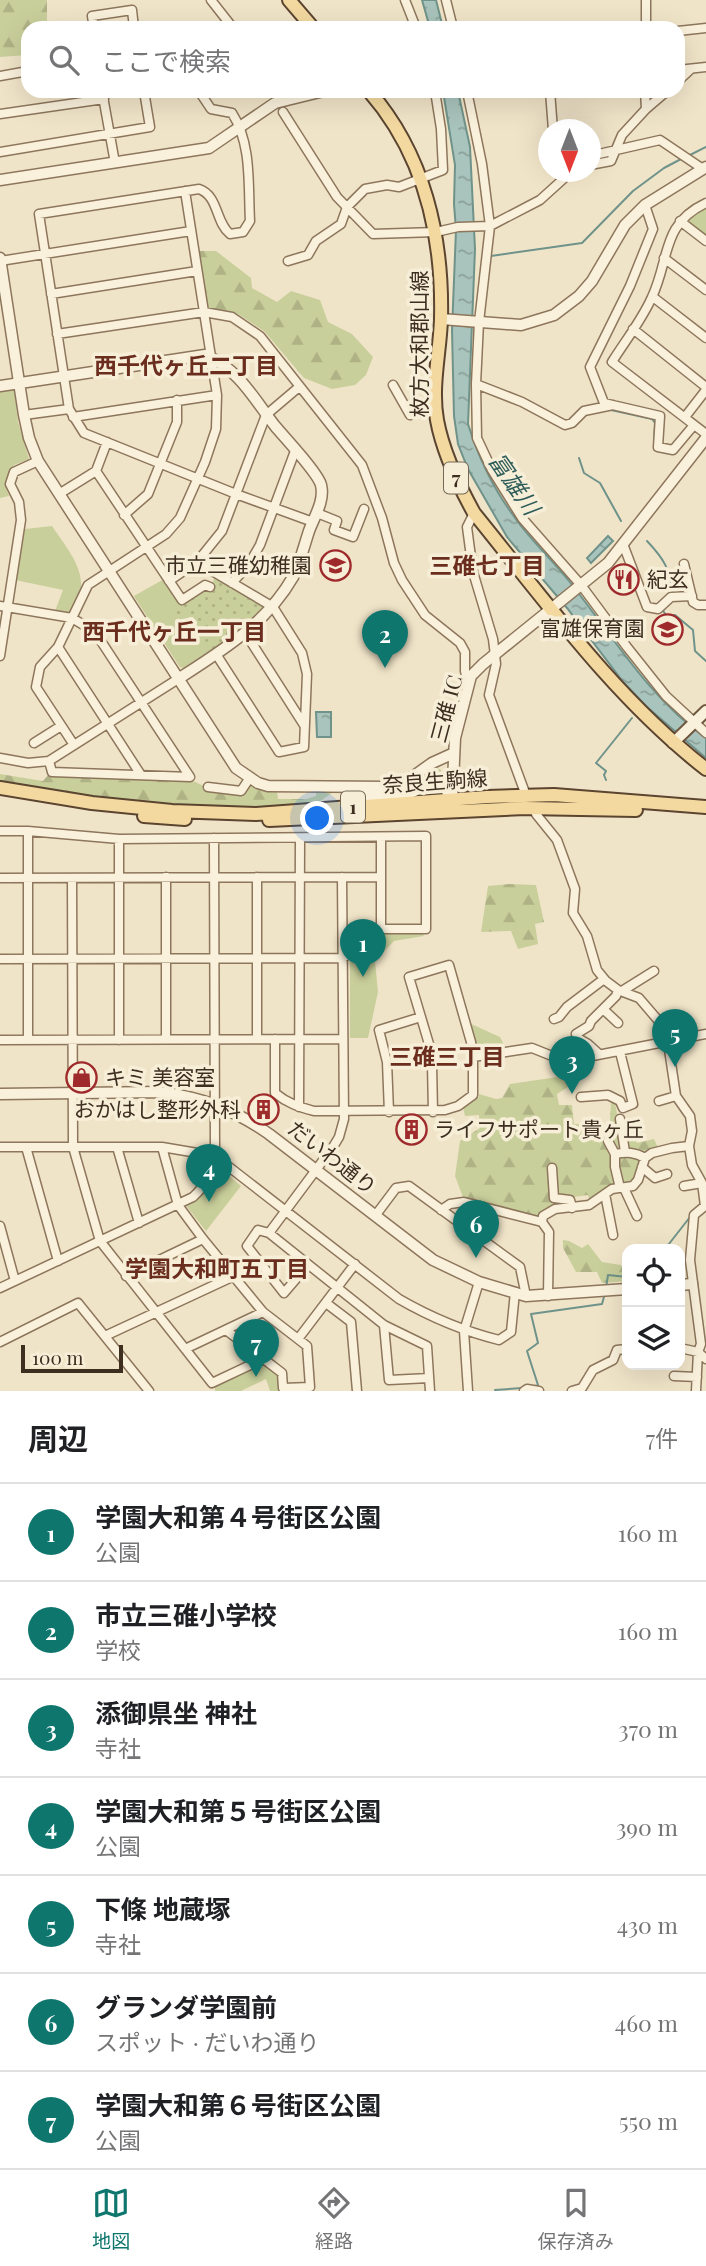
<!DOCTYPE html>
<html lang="ja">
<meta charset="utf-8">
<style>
body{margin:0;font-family:"Playfair Display","Noto Sans JP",serif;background:#f2f2f2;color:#202124}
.controls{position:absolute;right:21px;bottom:21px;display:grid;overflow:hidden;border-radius:14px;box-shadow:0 7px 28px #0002}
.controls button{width:63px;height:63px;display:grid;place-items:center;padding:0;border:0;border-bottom:2px solid #e0e0e0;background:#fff;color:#202124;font:35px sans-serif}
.compass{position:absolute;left:538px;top:119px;width:63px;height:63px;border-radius:50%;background:#fff;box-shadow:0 7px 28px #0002;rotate:180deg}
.scale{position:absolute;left:21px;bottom:18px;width:102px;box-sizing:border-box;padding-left:7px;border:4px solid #3d2e20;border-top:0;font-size:19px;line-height:24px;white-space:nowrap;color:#3d2e20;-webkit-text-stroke:5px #f7eed8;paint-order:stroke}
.you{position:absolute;left:318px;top:819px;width:24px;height:24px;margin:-18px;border:5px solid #fff;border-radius:50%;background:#1a73e8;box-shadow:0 0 0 10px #1a73e833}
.badge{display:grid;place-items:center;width:46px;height:46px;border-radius:50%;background:#0f766e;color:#fff;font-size:23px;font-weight:700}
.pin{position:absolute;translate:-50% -58px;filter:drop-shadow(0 2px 4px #0008)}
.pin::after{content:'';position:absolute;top:37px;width:24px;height:21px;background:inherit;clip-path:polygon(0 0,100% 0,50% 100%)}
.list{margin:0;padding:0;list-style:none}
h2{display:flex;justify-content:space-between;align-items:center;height:91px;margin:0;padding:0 28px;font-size:30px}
h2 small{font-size:23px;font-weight:400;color:#757577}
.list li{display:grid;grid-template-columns:46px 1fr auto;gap:21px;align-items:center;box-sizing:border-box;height:98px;padding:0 28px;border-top:2px solid #e0e0e0}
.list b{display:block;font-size:26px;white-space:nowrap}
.list p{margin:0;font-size:23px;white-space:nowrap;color:#757577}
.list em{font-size:23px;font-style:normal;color:#757577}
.icon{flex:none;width:38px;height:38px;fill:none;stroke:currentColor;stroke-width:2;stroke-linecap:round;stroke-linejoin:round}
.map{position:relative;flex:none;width:706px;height:1391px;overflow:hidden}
.search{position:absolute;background:#fff;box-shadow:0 7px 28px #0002;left:21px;right:21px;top:21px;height:77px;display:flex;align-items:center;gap:18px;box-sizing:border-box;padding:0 24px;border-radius:21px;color:#757577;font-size:26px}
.sheet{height:777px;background:#fff}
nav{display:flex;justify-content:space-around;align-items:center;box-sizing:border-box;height:98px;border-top:2px solid #e0e0e0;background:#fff;font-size:19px;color:#757577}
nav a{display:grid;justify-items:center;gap:4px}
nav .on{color:#0f766e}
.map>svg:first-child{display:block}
.grass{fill:url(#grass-dots)}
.forest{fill:url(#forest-firs)}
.park{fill:#c9cf9b}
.water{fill:url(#water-ripples);stroke:#6f938a;stroke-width:2}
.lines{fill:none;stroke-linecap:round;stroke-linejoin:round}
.stream{stroke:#6f938a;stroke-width:2}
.minor-tunnel{stroke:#ccc0a6;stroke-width:8;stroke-dasharray:8 4;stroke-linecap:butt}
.minor-casing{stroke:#8d765c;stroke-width:11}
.tertiary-casing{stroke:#8d765c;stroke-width:13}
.secondary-casing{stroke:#6f573f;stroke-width:14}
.primary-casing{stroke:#5b4430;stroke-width:16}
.minor{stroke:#faf1dc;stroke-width:8}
.tertiary{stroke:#faf1dc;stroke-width:10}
.secondary{stroke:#faf1dc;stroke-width:10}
.primary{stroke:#f3d9a0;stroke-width:12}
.labels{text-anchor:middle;stroke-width:7;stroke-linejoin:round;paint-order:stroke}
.shield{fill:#f7eed8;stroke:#756857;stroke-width:2}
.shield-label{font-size:19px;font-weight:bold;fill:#3d2e20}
.street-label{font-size:21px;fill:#3d2e20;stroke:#f7eed8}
.poi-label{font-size:21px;fill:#3d2e20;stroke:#f7eed8;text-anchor:end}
.neighbourhood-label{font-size:23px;font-weight:bold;fill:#6b2e1e;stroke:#f7eed8}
.water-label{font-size:23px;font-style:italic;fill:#2f5d5a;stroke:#f7eed8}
</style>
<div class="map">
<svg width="706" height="1391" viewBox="0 0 706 1391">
<defs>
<pattern id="grass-dots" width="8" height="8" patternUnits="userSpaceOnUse" patternTransform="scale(1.75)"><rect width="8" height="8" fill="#c9cf9b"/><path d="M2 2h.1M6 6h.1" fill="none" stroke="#aeb285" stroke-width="1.8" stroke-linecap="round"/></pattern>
<pattern id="forest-firs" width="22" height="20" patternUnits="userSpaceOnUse" patternTransform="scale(1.75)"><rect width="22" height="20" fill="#c9cf9b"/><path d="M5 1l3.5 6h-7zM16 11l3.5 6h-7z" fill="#aeb285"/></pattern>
<pattern id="water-ripples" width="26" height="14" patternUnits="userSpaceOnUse" patternTransform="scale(1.75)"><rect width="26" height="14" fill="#a9c4bc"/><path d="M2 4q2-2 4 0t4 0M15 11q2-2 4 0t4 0" fill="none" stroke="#8ba098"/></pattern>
</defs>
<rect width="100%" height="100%" fill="#f0e4c8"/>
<path class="grass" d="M 215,577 L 265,605 L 264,610 L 245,629 L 185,668 L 180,667 L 134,596 L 182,604 L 205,588 L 209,589 Z
M 435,767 L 441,770 L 444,781 L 430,778 L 412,790 L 363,792 Z"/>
<path class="forest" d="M 0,0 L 47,0 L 47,28 L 28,28 L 28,55 L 0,57 Z
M 199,251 L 216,251 L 251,278 L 252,288 L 277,302 L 291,291 L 320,300 L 328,322 L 352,334 L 373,357 L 366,375 L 355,385 L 332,389 L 304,378 L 264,331 L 238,314 L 208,309 Z
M 0,774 L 43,781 L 49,774 L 191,780 L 208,788 L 242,794 L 248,784 L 264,791 L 277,791 L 278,799 L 306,799 L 316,796 L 316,791 L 332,793 L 313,806 L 220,807 L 126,801 L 0,783 Z
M 509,884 L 536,885 L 544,922 L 535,924 L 538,944 L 518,949 L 511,931 L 481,932 L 488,886 Z
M 564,1076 L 568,1087 L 557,1094 L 559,1105 L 572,1105 L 574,1124 L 584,1124 L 585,1135 L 594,1135 L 594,1142 L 609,1141 L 611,1102 L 615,1102 L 621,1138 L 634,1137 L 637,1143 L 654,1139 L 659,1150 L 651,1152 L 635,1181 L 591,1202 L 588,1195 L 567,1198 L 570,1206 L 540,1220 L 464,1200 L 455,1176 L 460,1141 L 480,1128 L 479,1115 L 465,1116 L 463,1108 L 479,1097 L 479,1094 L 496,1099 L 502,1098 L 510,1084 Z
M 563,1240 L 569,1241 L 582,1248 L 588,1244 L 602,1262 L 621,1265 L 627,1275 L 627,1281 L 602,1283 L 597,1272 L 576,1272 L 563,1248 Z"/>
<path class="park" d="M 706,206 L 706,237 L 689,224 L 689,217 Z
M 14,388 L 18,422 L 29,459 L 14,465 L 5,484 L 9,496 L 0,498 L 0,390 Z
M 52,526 C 67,549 91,574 77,602 C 74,608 72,611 67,615 L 55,611 L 63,590 L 15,580 L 25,529 Z
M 164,579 L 182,604 L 170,612 L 194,646 L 206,641 L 213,651 L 185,668 L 180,667 L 134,596 Z
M 422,932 L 424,936 L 394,941 L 375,961 L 378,992 L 368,1038 L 350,1038 L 350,959 L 382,933 Z
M 469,1023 L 500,1037 L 507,1051 L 480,1054 L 475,1050 Z
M 219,1167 L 241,1186 L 206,1231 L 187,1207 L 193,1197 L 210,1189 Z
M 261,1363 L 265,1363 L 278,1374 L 282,1391 L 270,1391 L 266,1379 L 241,1391 L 215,1391 L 215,1385 Z"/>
<path class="water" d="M 422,0 L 436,0 L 443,28 L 430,28 Z
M 443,91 L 458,91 L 470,147 L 475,249 L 468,424 C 478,456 493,488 513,515 C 529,539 551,558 569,581 C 612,635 649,698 706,738 L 706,758 L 647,707 L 624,683 L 567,608 L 507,537 L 468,469 L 458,444 L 454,416 L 452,330 L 456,230 L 454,204 L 455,165 Z
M 608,536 L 613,541 L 591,563 L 587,558 Z
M 316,712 L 331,712 L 331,737 L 317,737 Z"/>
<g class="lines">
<path class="stream" d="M 688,156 L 706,147
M 491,256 L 582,243 L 633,191 L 664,168 L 683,158
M 611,410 L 652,419 L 655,423 L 654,445
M 579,458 L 584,473 L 600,483 L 621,521
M 647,541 C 665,560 669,568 673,594
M 666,606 L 663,611 L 667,616 L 675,615 L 693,630 L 695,651 L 706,661
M 606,780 L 604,775 L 606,771 L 596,763 L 632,718
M 665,1249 L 690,1217
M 606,1288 L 608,1275 L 627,1277
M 535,1386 L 538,1385 L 527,1351 L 538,1343 L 531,1314 L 602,1304 L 605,1293
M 495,1390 L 522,1388"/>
<path class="minor-tunnel" d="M 273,91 L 283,112"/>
<defs>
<path id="minor" d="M 211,0 L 233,28
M 405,0 L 416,28
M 446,0 L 453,28
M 94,28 L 92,16 L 132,10 L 134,28
M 646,28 L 646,0
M 678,31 L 706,28
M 678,70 L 706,67
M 0,76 L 28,71
M 678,81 L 691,69
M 102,91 L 115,163
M 199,91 L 211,109 L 232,113 C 252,144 248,185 250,221 L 243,232 L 230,234 C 215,222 219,196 199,189 L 39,214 L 69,409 L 84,433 L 236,494 L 313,522
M 467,91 L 482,164 L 490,226 L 479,322 L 476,384 L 522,402 L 565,425 L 572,423 L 584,411 L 613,405
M 550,91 L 553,130
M 645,91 L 646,109 L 667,91
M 283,112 L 337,197 L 373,234 L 436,232 L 458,227 L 490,226 L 540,200 L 571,172
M 0,114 L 104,99
M 0,152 L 150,127 L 144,91
M 590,156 L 660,140 L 703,169
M 590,165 L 611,161 L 622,135 L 646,109
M 706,203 C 661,224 670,259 652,297 C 642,320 625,341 612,362 L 706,434
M 645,205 L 653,229 L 630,286 L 590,367 L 604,403 L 660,416 L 658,447 L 673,450 L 694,425
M 680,221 L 706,241
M 664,258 L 706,290
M 0,261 L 191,231
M 288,261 L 308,255 L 316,241 L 341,224 L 347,207 L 365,189 L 387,185 L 399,187 L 443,170 L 441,129 L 435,91
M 51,294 L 197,271
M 653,297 L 706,338
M 633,329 L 706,387
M 57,334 L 204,312 L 232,317 L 260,336 L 362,465 L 382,518 L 394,563 L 402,580 L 425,615 L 460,643 L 465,652 L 465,671 L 468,684
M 476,384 L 477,438 L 492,470 L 522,518 L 581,585 L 627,647 L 666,696 L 706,733
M 393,385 L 410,415 L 435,402
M 24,415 L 69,409
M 73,417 L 217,395
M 685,417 L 706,390
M 96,471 L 182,600 L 205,585 L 210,587
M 59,494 L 96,471 L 107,442
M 317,513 L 337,521 L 334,530 L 353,537 L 364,509
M 474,513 L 467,527 L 473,572 L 493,639 L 496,664 L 489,695 L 524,790
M 124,515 L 148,494 L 177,422 L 177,400
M 623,544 L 647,607 L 658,609 L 671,597 L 692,596
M 197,562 L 273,607 L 302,653 L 307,674 L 304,747 L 279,752 L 216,654
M 684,564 L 693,602 L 698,605 L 706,605
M 169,581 L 197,562 L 222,531 L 266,415 L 299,387
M 232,583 L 249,564 L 260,545 L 295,451
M 0,606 L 72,618 L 95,632 L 190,777 L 52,772 L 49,761
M 246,634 L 304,725
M 58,647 L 141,775
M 0,656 L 21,520 L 19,502 L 10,484 L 14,472 L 38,461
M 34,743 L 61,726
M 74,745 L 36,687 L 40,667 L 58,647 L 88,585 L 166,534 L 180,518 L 205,462 L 216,429 L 217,395 L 185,191
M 0,758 L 28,763 L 49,761 L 178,679
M 208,787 L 241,791 L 249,779
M 536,814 L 557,840 L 575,889 L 573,913 L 587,936 L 597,970 L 606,981 L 618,990 L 639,998 L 669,1033 L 673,1041
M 0,831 L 28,831 L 119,839 L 426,836 L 426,929 L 381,929
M 28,831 L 28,1040
M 119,839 L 119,1040
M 166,877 L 166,1039
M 257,877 L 257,1039
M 342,877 L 344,1119 L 339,1137 L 333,1147 L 269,1233 L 384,1325 L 427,1346 L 430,1391
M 0,878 L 381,877
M 72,878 L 73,1147 L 100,1241 L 212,1383 L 263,1359
M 0,959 L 343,958 L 381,929 L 381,838
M 622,991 L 654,971
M 603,1009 L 618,1023
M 554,1019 L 559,1017 L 567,1007 L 604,979
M 576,1034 L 589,1026 L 591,1021 L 616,996 L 618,990
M 576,1037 L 588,1044 L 599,1054
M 275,1039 L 275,1093 C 287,1103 299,1107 314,1111 L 445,1110 L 458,1106 L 473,1095 L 473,1057 L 471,1042 L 449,965 L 409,977 L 429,1044 L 432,1064 L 433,1112
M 0,1040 L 343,1039
M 668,1043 L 676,1096 L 690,1116 L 692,1131 L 689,1146 L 692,1165 L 702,1183 L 705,1206
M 473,1057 L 532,1048 L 562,1060 L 572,1060 L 706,1034
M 581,1097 L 608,1095 L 620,1101 L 623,1108 L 633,1104 L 620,1052
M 659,1101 L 676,1096
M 299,1107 L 300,838
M 389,1112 L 387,1062 L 379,1030 L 421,1017
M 620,1119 L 625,1152
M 608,1141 L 615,1154
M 0,1147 L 162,1147 L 215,1156 L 399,1299 C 432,1318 463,1331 499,1340 L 511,1332 L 515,1292
M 26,1147 L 58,1261
M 117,1147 L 139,1223
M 162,1147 L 178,1205 L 203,1239 L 263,1312 L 298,1339 L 355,1264
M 642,1167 L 655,1178 L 667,1174
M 552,1168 L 554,1198 L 570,1200 L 572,1208
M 684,1186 L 702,1183
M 620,1188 L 615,1167 L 615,1154 C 627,1152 635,1152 645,1158
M 624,1188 L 637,1216
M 605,1194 L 613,1235
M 706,1205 L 694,1215 L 690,1260 L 701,1344 L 698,1352 L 706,1359
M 441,1210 L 450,1204 L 464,1202 L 542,1222 L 549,1232 L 548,1296
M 375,1216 L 396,1188 L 409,1186 L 520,1267 L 526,1296
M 542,1222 L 543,1216 L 555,1209 L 589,1205 L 612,1189 L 633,1186 L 638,1180 L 645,1158 L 652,1153 L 672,1148 L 689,1146
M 0,1226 L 15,1281
M 269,1233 L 258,1230 L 247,1246 L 284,1293 L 308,1265
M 126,1276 L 203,1239
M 0,1288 L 193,1197 C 206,1185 212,1173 215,1156 L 214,838
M 326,1303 L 351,1322 L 357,1391
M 384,1325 L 389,1380 L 429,1378
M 226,1330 L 282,1373 L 283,1388 L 310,1387 L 307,1346 L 298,1339
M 105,1336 L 234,1276
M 0,1342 L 78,1303 L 149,1391
M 680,1348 L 698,1352 L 696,1391
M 185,1349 L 263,1312
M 674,1376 L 697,1377
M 468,1391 L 464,1331 L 479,1282
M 524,1391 L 527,1389 L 539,1391
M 572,1391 L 582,1388 L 593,1370 L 613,1360 L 617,1350 L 627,1349"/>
<path id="tertiary" d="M 0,180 L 209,148 L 275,103 L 324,91
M 0,258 L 24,415 L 29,438 L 38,461 L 236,768 L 258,783 L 268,786 L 388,787 L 404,783 L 432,763 L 454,753
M 441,319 L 521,325 L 554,315 L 579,296 L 592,281 L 625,225 L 645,205 L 706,167
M 0,386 L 205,355 C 238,368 255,400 275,426 C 285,438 318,473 321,485 C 325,501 314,517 309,531 C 304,546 300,563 293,577 C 266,624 223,650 178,679
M 347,790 L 362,796 L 408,794 L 435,782 L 445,788 L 452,800
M 452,804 L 455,738 L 471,676 L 483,664 L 608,563 L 706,438
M 0,1094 L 160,1092 C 204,1098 233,1109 269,1134 L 433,1260 L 479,1282 L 526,1296 L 627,1289
M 680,1285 L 692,1284"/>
<path id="secondary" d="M 673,743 L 706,711"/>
<path id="primary" d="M 289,0 L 313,28
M 369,91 C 424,154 443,236 441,319 C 440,352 431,387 437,420 C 443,453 458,484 474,513 C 547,603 615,698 706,769
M 0,788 L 92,803 L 172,811 L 256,814 L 487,797 L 554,795 L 706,807
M 144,816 L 185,819
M 269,820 L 525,808 L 636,810"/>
</defs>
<use href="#minor" class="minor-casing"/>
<use href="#tertiary" class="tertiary-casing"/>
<use href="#secondary" class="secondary-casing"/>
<use href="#primary" class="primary-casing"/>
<use href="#minor" class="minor"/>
<use href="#tertiary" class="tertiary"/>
<use href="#secondary" class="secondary"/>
<use href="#primary" class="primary"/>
</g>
<defs>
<symbol id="school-ring" viewBox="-11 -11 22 22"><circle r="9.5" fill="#f7eed8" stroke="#9e2a2b" stroke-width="1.5"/><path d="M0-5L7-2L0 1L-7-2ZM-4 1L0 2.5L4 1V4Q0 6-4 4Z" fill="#9e2a2b"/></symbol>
<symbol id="restaurant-ring" viewBox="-11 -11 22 22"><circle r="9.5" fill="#f7eed8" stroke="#9e2a2b" stroke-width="1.5"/><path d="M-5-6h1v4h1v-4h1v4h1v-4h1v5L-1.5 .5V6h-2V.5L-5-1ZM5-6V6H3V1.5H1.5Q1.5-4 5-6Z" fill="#9e2a2b"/></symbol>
<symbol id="shop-ring" viewBox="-11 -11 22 22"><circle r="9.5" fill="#f7eed8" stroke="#9e2a2b" stroke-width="1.5"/><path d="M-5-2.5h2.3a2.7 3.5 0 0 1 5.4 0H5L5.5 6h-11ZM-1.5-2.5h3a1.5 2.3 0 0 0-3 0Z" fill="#9e2a2b"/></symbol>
<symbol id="building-ring" viewBox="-11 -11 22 22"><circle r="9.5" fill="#f7eed8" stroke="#9e2a2b" stroke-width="1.5"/><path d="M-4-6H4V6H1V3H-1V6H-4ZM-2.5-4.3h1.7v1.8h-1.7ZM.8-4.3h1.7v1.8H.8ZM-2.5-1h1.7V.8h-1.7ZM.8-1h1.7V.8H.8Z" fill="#9e2a2b"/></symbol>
</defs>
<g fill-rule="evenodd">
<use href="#school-ring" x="318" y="548" width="35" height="35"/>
<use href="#restaurant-ring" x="606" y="562" width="35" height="35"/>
<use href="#school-ring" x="650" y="612" width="35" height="35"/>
<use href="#shop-ring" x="64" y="1060" width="35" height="35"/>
<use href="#building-ring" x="246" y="1092" width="35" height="35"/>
<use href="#building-ring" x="394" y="1112" width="35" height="35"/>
</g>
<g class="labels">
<g class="shield">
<rect x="444" y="462.5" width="24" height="31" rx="5"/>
<rect x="341" y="791.5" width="24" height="31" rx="5"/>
</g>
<g class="shield-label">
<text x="456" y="485">7</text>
<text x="353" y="814">1</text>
</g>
<g class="street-label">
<text transform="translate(420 344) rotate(-90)" y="7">枚方大和郡山線</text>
<text transform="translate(447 709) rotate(-75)" y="7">三碓 IC</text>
<text transform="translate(435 782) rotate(-4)" y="7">奈良生駒線</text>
<text transform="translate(332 1158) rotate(38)" y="7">だいわ通り</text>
</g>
<g class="poi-label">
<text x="312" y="573">市立三碓幼稚園</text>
<text x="647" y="587" text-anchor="start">紀玄</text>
<text x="645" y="636">富雄保育園</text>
<text x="105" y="1085" text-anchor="start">キミ 美容室</text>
<text x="241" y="1117">おかはし整形外科</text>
<text x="434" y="1137" text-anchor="start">ライフサポート貴ヶ丘</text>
</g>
<g class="neighbourhood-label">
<text x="186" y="374">西千代ヶ丘二丁目</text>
<text x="487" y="574">三碓七丁目</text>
<text x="174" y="640">西千代ヶ丘一丁目</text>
<text x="447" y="1065">三碓三丁目</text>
<text x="217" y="1277">学園大和町五丁目</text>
</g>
<g class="water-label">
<text transform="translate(514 484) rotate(55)" y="8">富雄川</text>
</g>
</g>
</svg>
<div class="controls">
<button><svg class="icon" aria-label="locate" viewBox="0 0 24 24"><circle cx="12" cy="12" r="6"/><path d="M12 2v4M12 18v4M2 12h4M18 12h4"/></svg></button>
<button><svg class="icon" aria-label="layers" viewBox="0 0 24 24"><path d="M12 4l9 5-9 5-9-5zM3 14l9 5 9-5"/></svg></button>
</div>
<svg class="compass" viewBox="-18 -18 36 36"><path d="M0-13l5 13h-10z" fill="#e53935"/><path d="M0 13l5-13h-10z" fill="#757577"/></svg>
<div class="scale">100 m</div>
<div class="you"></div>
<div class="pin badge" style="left:363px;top:977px">1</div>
<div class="pin badge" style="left:385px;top:668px">2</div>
<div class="pin badge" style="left:572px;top:1094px">3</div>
<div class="pin badge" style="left:209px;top:1202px">4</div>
<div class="pin badge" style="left:675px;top:1067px">5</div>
<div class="pin badge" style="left:476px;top:1258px">6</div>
<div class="pin badge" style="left:256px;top:1377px">7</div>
<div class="search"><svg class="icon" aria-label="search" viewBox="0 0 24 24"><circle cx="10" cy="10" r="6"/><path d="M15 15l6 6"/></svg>ここで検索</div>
</div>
<section class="sheet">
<h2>周辺<small>7件</small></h2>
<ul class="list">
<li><span class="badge">1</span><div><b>学園大和第４号街区公園</b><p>公園</p></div><em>160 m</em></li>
<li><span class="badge">2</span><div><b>市立三碓小学校</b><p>学校</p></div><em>160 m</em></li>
<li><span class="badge">3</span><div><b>添御県坐 神社</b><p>寺社</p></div><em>370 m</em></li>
<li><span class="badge">4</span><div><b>学園大和第５号街区公園</b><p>公園</p></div><em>390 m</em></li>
<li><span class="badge">5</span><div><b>下條 地蔵塚</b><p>寺社</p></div><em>430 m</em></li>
<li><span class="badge">6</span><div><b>グランダ学園前</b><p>スポット · だいわ通り</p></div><em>460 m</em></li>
<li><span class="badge">7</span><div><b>学園大和第６号街区公園</b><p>公園</p></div><em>550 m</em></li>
</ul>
</section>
<nav>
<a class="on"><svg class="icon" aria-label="map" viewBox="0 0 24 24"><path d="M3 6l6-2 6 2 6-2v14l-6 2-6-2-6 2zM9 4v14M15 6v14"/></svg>地図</a>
<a><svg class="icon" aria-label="directions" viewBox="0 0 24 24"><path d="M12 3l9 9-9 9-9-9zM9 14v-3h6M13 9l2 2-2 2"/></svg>経路</a>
<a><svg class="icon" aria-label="saved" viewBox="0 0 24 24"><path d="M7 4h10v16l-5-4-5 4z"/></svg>保存済み</a>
</nav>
